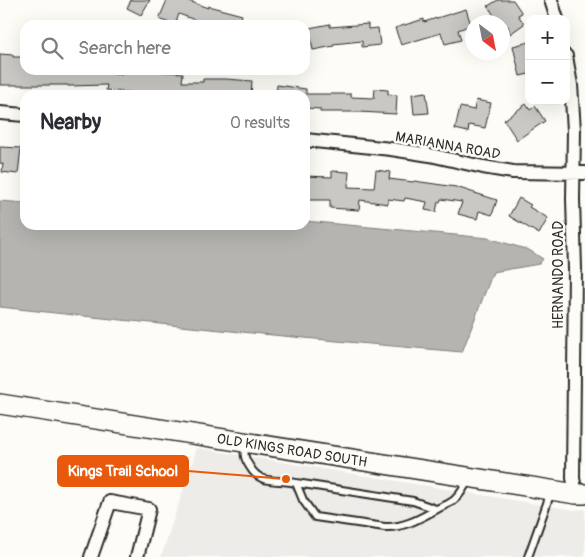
<!DOCTYPE html>
<meta charset="utf-8">
<style>
body{margin:0;font-family:Pangolin,sans-serif;background:#f7f7f7;color:#2b2b33}
.controls{position:absolute;right:15px;top:15px;display:grid;overflow:hidden;border-radius:10px;box-shadow:0 5px 20px #0002}
.controls button{width:45px;height:45px;display:grid;place-items:center;padding:0;border:0;border-bottom:1px solid #e1e1e2;background:#fff;color:#2b2b33;font:25px sans-serif}
.compass{position:absolute;left:465px;top:15px;width:45px;height:45px;border-radius:50%;background:#fff;box-shadow:0 5px 20px #0002;rotate:148deg}
.list{margin:0;padding:0;list-style:none}
h2{display:flex;justify-content:space-between;align-items:center;height:65px;margin:0;padding:0 20px;font-size:21px}
h2 small{font-size:16px;font-weight:400;color:#7c7c81}
.icon{flex:none;width:28px;height:28px;fill:none;stroke:currentColor;stroke-width:2;stroke-linecap:round;stroke-linejoin:round}
.map{position:relative;flex:none;width:585px;height:557px;overflow:hidden}
.search{position:absolute;background:#fff;box-shadow:0 5px 20px #0002;left:20px;top:20px;width:290px;height:55px;display:flex;align-items:center;gap:12px;box-sizing:border-box;padding:0 18px;border-radius:15px;color:#7c7c81;font-size:19px}
.panel{position:absolute;background:#fff;box-shadow:0 5px 20px #0002;left:20px;top:90px;width:290px;height:140px;border-radius:15px}
.map>svg:first-child{display:block}
.built{fill:#edece8}
.water{fill:#b5b4b1;stroke:#7e7d7b}
.building{fill:#c9c8c4;stroke:#2b2b2b}
.lines{fill:none;stroke-linecap:round;stroke-linejoin:round}
.lane-casing{stroke:#2b2b2b;stroke-width:10}
.street-casing{stroke:#2b2b2b;stroke-width:16}
.secondary-casing{stroke:#2b2b2b;stroke-width:22}
.lane{stroke:#fdfcf7;stroke-width:6}
.street{stroke:#fdfcf7;stroke-width:12}
.secondary{stroke:#fdfcf7;stroke-width:19}
.labels{text-anchor:middle;stroke-width:5;stroke-linejoin:round;paint-order:stroke}
.street-label{font-size:14px;fill:#2b2b2b;stroke:#fdfcf7}
.leader{fill:none;stroke:#e8590c;stroke-width:2}
.callout-dot{fill:#e8590c;stroke:#fdfcf7;stroke-width:2}
.callout{fill:#e8590c;stroke:#e8590c;stroke-width:2}
.callout-label{font-size:15px;text-anchor:middle;font-weight:bold;fill:#fff}
</style>
<div class="map">
<svg width="585" height="557" viewBox="0 0 585 557">
<rect width="100%" height="100%" fill="#fdfcf7"/>
<filter id="ink" filterUnits="userSpaceOnUse"><feTurbulence type="fractalNoise" baseFrequency=".02" numOctaves="2"/><feDisplacementMap in="SourceGraphic" scale="10" xChannelSelector="R" yChannelSelector="G"/><feConvolveMatrix kernelMatrix="1 2 1 2 8 2 1 2 1" color-interpolation-filters="sRGB"/></filter>
<g filter="url(#ink)">
<path class="built" d="M 197,448 L 574,510 L 585,509 L 585,557 L 161,557 Z"/>
<path class="water" d="M 0,201 L 25,203 L 25,225 L 305,225 L 305,221 L 488,238 L 529,250 L 543,259 L 539,264 L 493,272 L 462,352 C 308,339 154,324 0,307 Z"/>
<path class="building" d="M 131,0 L 150,0 L 141,15 L 127,8 Z
M 167,0 L 186,0 L 208,8 L 208,6 L 242,15 L 239,25 L 208,25 L 179,14 L 175,25 L 174,25 L 159,19 Z
M 498,0 L 513,0 L 522,13 L 518,15 L 524,24 L 510,34 L 508,26 L 503,29 L 502,22 L 498,22 L 488,6 Z
M 466,9 L 471,25 L 458,30 L 461,40 L 445,44 L 441,33 L 401,45 L 395,28 L 424,19 L 424,22 Z
M 330,24 L 330,27 L 368,24 L 368,29 L 378,28 L 380,45 L 362,47 L 362,41 L 333,44 L 334,46 L 313,50 L 309,28 Z
M 529,42 L 529,74 L 520,76 L 513,46 Z
M 0,54 L 13,55 L 13,57 L 25,57 L 25,70 L 97,70 L 97,71 L 121,74 L 122,70 L 136,70 L 183,73 L 182,82 L 203,82 L 203,79 L 226,79 L 252,81 L 251,95 L 147,95 L 147,94 L 106,90 L 107,85 L 68,86 L 68,85 L 0,85 Z
M 277,85 L 306,89 L 306,94 L 351,94 L 351,97 L 374,98 L 375,89 L 388,90 L 388,94 L 397,95 L 396,114 L 359,112 L 320,112 L 320,109 L 305,108 L 305,95 L 276,95 Z
M 426,92 L 429,113 L 414,114 L 412,94 Z
M 476,100 L 491,103 L 485,128 L 469,125 L 468,132 L 455,129 L 460,107 L 474,110 Z
M 526,104 L 530,110 L 535,106 L 545,121 L 517,140 L 504,120 Z
M 0,147 L 21,148 L 18,174 L 2,172 L 3,164 L 0,163 Z
M 376,170 L 390,172 L 389,179 L 413,182 L 414,181 L 456,187 L 497,200 L 492,215 L 479,211 L 477,219 L 458,214 L 462,202 L 441,199 L 440,202 L 438,202 L 436,212 L 425,210 L 427,202 L 405,198 L 404,201 L 388,199 L 388,204 L 360,200 L 359,210 L 330,208 L 330,200 L 305,200 L 305,176 L 332,177 L 332,171 L 349,172 L 348,187 L 374,188 Z
M 519,198 L 531,205 L 529,207 L 548,218 L 539,234 L 509,216 Z"/>
<g class="lines">
<defs>
<path id="lane" d="M 245,445 C 244,455 244,458 250,467 C 261,486 277,478 296,483 L 303,500 L 315,517 L 385,527 C 405,528 422,517 439,508 C 445,505 452,503 456,498 C 462,493 465,485 469,479
M 296,483 L 413,501 L 436,509
M 528,557 L 551,492"/>
<path id="street" d="M 551,0 L 557,19
M 566,56 L 571,85 L 574,130 L 573,199 L 575,269 L 573,478 L 576,494
M 0,113 L 25,115
M 305,140 L 391,149 L 430,155 L 483,167 L 513,172 L 585,173
M 91,557 L 110,502 L 149,509 L 137,557"/>
<path id="secondary" d="M 0,404 L 576,494 L 585,494"/>
</defs>
<use href="#lane" class="lane-casing"/>
<use href="#street" class="street-casing"/>
<use href="#secondary" class="secondary-casing"/>
<use href="#lane" class="lane"/>
<use href="#street" class="street"/>
<use href="#secondary" class="secondary"/>
</g>
</g>
<g class="labels">
<g class="street-label">
<text transform="translate(448 145) rotate(10)" y="5">MARIANNA ROAD</text>
<text transform="translate(558 275) rotate(-90)" y="5">HERNANDO ROAD</text>
<text transform="translate(292 450) rotate(9)" y="5">OLD KINGS ROAD SOUTH</text>
</g>
</g>
<path class="leader" d="M286 479L188 471"/>
<circle class="callout-dot" cx="286" cy="479" r="5"/>
<rect class="callout" x="58" y="456" width="130" height="30" rx="5"/>
<g class="callout-label">
<text x="123" y="476">Kings Trail School</text>
</g>
</svg>
<div class="controls">
<button>+</button>
<button>−</button>
</div>
<svg class="compass" viewBox="-18 -18 36 36"><path d="M0-13l5 13h-10z" fill="#e53935"/><path d="M0 13l5-13h-10z" fill="#7c7c81"/></svg>
<div class="search"><svg class="icon" aria-label="search" viewBox="0 0 24 24"><circle cx="10" cy="10" r="6"/><path d="M15 15l6 6"/></svg>Search here</div>
<section class="panel">
<h2>Nearby<small>0 results</small></h2>
<ul class="list">
</ul>
</section>
</div>
